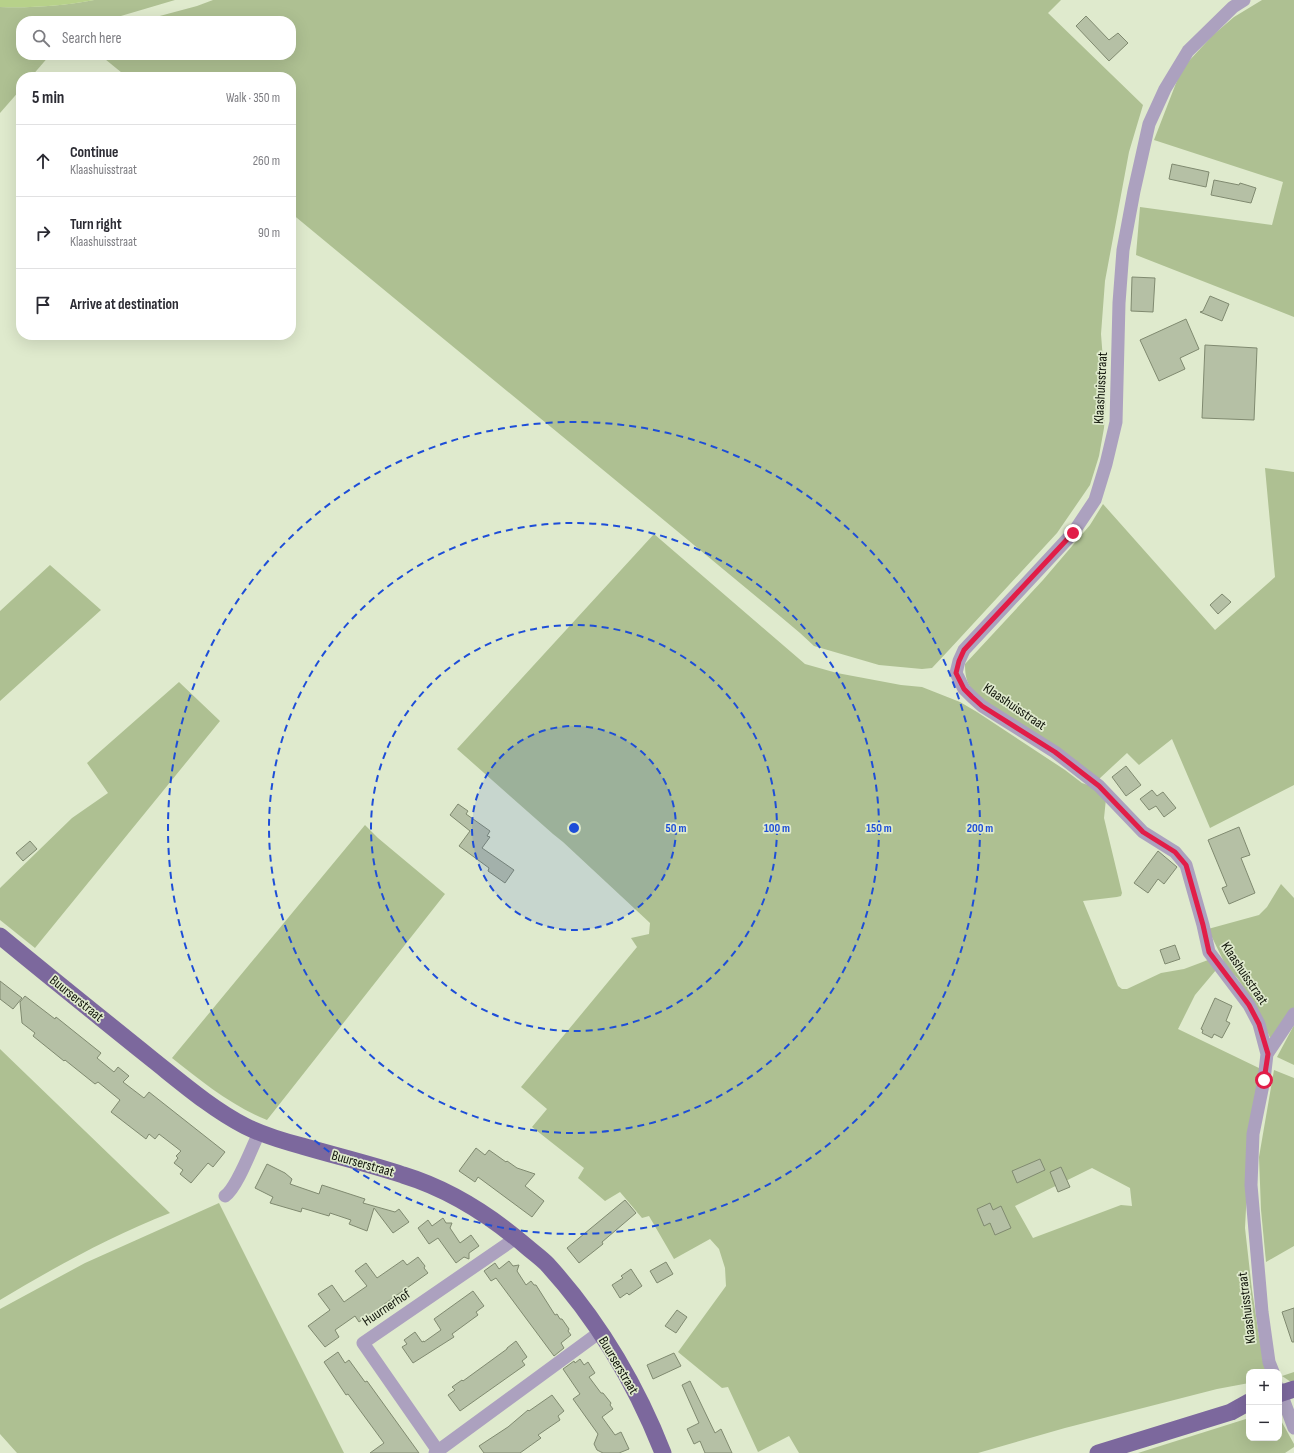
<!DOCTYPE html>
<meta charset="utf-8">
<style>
body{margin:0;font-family:"Sofia Sans Condensed",sans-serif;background:#f2f2f3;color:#2b2b33}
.controls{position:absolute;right:12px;bottom:12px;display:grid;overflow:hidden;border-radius:8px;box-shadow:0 4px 16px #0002}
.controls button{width:36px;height:36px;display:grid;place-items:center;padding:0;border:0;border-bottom:1px solid #e1e1e2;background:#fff;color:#2b2b33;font:20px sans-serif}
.stop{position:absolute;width:12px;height:12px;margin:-9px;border:3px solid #e11d48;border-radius:50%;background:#fff}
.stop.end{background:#e11d48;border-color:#fff;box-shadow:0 1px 4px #0008}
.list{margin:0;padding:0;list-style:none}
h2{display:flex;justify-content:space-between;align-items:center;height:52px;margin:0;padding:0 16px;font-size:17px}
h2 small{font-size:13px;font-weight:400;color:#7c7c81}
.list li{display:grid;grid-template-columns:26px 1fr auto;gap:12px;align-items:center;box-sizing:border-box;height:72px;padding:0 16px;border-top:1px solid #e1e1e2}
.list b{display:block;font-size:15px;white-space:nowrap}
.list p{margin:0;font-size:13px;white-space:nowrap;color:#7c7c81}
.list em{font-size:13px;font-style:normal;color:#7c7c81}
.icon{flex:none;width:22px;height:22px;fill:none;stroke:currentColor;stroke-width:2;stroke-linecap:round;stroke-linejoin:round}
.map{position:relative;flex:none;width:1294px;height:1453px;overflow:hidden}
.search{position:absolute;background:#fff;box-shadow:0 4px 16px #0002;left:16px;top:16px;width:280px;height:44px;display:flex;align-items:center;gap:10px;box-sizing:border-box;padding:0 14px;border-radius:16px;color:#7c7c81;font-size:15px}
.panel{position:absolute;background:#fff;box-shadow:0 4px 16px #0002;left:16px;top:72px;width:280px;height:268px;border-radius:16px}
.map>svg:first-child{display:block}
.green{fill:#aec092;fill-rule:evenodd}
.water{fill:#b7d18a}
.building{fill:#b5c0a5;stroke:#808a70}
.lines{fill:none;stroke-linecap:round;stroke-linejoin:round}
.minor{stroke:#aca1bf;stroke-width:13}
.major{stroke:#7c689d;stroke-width:17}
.route{stroke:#e11d48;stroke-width:5}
.ring{fill:none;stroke:#1d4ed8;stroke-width:2;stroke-dasharray:7 5}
.labels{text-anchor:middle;stroke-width:3.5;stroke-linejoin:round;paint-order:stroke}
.street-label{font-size:14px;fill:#0f1309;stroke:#dfeacd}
.centre{fill:#1d4ed8;stroke:#dfeacd;stroke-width:2}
.ring-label{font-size:12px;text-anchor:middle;font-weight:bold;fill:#1d4ed8;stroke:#dfeacd;stroke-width:3.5;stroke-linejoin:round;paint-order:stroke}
</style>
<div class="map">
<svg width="1294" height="1453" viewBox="0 0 1294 1453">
<rect width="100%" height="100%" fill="#dfeacd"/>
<path class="green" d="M 94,0 L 175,0 L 104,21 L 21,21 L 21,55 L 50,55 L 31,77 L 21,77 L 21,89 L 0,113 L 0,7 C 31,8 63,6 94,0 Z
M 213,0 L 1061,0 L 1048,13 L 1143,105 L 1129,152 L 1105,281 L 1101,334 L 1106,399 L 1104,428 L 1099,456 L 1090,485 L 1057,533 L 948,651 L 932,668 L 922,669 L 879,665 L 814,646 L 800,633 C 631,492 460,353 291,213 L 291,77 L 127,77 L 100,55 L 291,55 L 291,21 L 141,21 L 197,6 Z
M 1262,0 L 1294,0 L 1294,317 L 1136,255 L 1140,207 L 1272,225 L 1283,182 L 1154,140 L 1178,78 L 1187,63 L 1213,35 L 1234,17 Z
M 1265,468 L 1294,472 L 1294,785 L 1210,828 L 1172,739 L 1139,765 L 1127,753 L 1099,779 L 980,699 C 969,687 965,681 965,664 L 1043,580 L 1090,525 L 1103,504 L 1215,630 L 1275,577 Z
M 654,534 L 805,664 L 837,673 L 901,685 L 922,687 L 960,702 L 977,712 L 1065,770 L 1082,783 L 1094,787 L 1106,799 L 1104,818 L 1122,893 L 1121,896 L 1117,897 L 1083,901 L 1118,986 L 1122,989 L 1127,989 L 1161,973 L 1184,969 L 1208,960 L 1216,970 L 1195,995 L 1178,1029 L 1261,1069 L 1249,1151 L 1245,1228 L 1252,1290 L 1259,1336 L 1266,1372 L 1249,1372 L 1249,1383 L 1217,1389 L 1065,1428 L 978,1453 L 799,1453 L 789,1436 L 758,1452 L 728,1387 L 722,1388 L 678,1352 L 726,1286 L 725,1268 L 719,1249 L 710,1239 L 674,1259 L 649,1216 L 642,1218 L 620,1192 L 605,1201 L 578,1178 L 584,1168 L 532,1127 L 547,1109 L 521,1087 L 637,947 L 631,938 L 649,934 L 650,923 L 563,842 L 553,834 L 457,749 ZM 1092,1168 L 1130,1188 L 1132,1206 L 1121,1205 L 1033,1238 L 1015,1206 Z
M 50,565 L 101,610 L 0,701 L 0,611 Z
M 179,682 L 220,721 L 35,948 L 0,920 L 0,888 L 72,818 L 108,793 L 87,763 Z
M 365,825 L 378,838 L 445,894 L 267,1120 C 232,1106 201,1081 172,1058 Z
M 1281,884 L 1294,898 L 1294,1008 L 1272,1042 L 1257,1009 L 1238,979 L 1226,966 L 1208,929 L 1259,915 L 1267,907 Z
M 1294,1025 L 1294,1065 L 1277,1057 Z
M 0,1049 L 170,1213 C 111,1236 55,1267 0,1300 Z
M 1274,1070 L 1294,1078 L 1294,1246 L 1266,1262 L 1261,1210 L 1259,1157 Z
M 219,1203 L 344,1453 L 17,1453 L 0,1434 L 0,1309 L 85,1263 Z
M 1294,1372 L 1294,1384 L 1282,1376 Z
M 1279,1417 L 1294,1444 L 1294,1447 L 1285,1453 L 1138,1453 L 1249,1418 L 1249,1438 L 1279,1438 Z"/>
<path class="water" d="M 0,0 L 94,0 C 63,6 31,8 0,7 Z"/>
<path class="building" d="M 1086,16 L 1109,40 L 1118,33 L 1128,43 L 1109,61 L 1076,26 Z
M 1172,164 L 1209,172 L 1206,187 L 1169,179 Z
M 1214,180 L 1239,185 L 1240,183 L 1256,188 L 1251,203 L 1211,195 Z
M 1132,277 L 1155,278 L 1153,312 L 1131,311 Z
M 1210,296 L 1229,304 L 1222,321 L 1200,312 L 1203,311 Z
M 1186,319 L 1199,349 L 1180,358 L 1185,369 L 1159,381 L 1140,340 Z
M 1205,345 L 1257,348 L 1254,420 L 1202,418 Z
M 1222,594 L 1231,602 L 1218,614 L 1210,605 Z
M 1126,766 L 1141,785 L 1126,796 L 1112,777 Z
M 1152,790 L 1157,796 L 1163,792 L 1176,808 L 1164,817 L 1156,806 L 1149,810 L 1140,799 Z
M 458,804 L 468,811 L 466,814 L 490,831 L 487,836 L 490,837 L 482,848 L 514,870 L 505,883 L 488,871 L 489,868 L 459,846 L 470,831 L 450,815 Z
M 1239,827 L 1250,855 L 1241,858 L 1255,893 L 1229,904 L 1222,888 L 1227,886 L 1208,840 Z
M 30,841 L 37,849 L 23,861 L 16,853 Z
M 1158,851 L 1177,867 L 1164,884 L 1158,879 L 1148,893 L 1134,883 Z
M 1175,945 L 1180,959 L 1165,964 L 1160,950 Z
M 0,981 L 22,998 L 13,1009 L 0,999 Z
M 25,996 L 55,1019 L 56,1017 L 101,1053 L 97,1058 L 114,1072 L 118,1067 L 129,1076 L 123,1082 L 144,1098 L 149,1092 L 225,1152 L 213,1167 L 208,1163 L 191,1183 L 180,1174 L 183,1170 L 174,1163 L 178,1158 L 176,1156 L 181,1151 L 159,1134 L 155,1139 L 149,1134 L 146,1139 L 111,1112 L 120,1100 L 98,1082 L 95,1084 L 65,1060 L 64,1061 L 33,1036 L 35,1033 L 22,1023 L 20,1002 Z
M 1215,998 L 1232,1006 L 1226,1021 L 1230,1023 L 1222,1038 L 1214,1034 L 1212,1038 L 1202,1033 L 1203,1030 L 1201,1029 Z
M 476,1148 L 485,1155 L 489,1150 L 506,1162 L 507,1161 L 517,1168 L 535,1174 L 525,1186 L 544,1201 L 532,1217 L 478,1177 L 475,1182 L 459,1171 Z
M 1040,1159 L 1045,1170 L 1017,1183 L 1012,1171 Z
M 267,1164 L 285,1173 L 292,1179 L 290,1184 L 319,1194 L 322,1185 L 365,1199 L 363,1203 L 395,1212 L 399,1209 L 409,1222 L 393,1233 L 374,1208 L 367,1231 L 349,1224 L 351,1220 L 330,1213 L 329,1216 L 302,1208 L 301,1212 L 270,1203 L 273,1197 L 255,1188 Z
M 1061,1167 L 1070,1187 L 1058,1192 L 1050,1172 Z
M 625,1200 L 636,1213 L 602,1242 L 603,1244 L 579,1263 L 567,1248 Z
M 990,1203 L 993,1210 L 1001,1206 L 1011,1228 L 995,1235 L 990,1223 L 984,1226 L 977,1209 Z
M 443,1218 L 446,1223 L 452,1223 L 450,1228 L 460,1243 L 471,1235 L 479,1246 L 469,1253 L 469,1259 L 464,1257 L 456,1263 L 438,1238 L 429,1244 L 418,1228 L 428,1220 L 432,1226 Z
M 418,1257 L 425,1266 L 424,1268 L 428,1273 L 359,1322 L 355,1316 L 335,1330 L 339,1337 L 325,1347 L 308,1326 L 330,1310 L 318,1294 L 332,1285 L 344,1302 L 367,1286 L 355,1271 L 366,1263 L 377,1278 L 403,1260 L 407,1265 Z
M 509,1261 L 513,1266 L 519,1265 L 517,1271 L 526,1285 L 531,1281 L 534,1285 L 536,1285 L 555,1315 L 557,1314 L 560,1319 L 562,1319 L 569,1329 L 568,1331 L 571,1335 L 561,1343 L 564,1348 L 554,1356 L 496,1278 L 491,1281 L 484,1271 L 495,1263 L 499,1269 Z
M 666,1262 L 673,1274 L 657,1283 L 650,1271 Z
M 631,1269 L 642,1286 L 629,1295 L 627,1293 L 620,1298 L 612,1285 L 623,1278 L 621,1276 Z
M 473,1291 L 484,1306 L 476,1312 L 478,1315 L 452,1334 L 454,1337 L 413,1363 L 402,1347 L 407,1344 L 404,1340 L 415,1332 L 422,1342 L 424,1341 L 424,1342 L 441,1330 L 434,1319 Z
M 1294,1308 L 1294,1342 L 1292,1342 L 1282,1312 Z
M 677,1310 L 687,1317 L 676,1333 L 665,1326 Z
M 516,1341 L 527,1357 L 522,1361 L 525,1365 L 460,1411 L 448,1395 L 455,1390 L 452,1387 L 462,1380 L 463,1381 L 507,1349 L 507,1348 Z
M 338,1352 L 345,1363 L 349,1360 L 365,1382 L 367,1381 L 419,1453 L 370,1453 L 384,1443 L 348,1394 L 346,1395 L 324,1362 Z
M 674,1353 L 681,1366 L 653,1379 L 647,1365 Z
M 580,1359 L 584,1365 L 588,1362 L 595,1373 L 589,1377 L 601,1393 L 603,1393 L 611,1403 L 610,1405 L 613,1409 L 602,1417 L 615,1435 L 621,1432 L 629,1449 L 619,1453 L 603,1453 L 597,1450 L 594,1444 L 598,1434 L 573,1399 L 580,1394 L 563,1369 L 574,1361 L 575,1363 Z
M 690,1381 L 715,1433 L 721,1429 L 732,1453 L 705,1453 L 700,1441 L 694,1444 L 687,1429 L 699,1423 L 682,1385 Z
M 552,1395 L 564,1411 L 558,1416 L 560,1420 L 538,1435 L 541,1438 L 520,1453 L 484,1453 L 479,1446 L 508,1427 L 528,1410 L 529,1411 Z"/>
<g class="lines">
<path class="minor" d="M 1244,0 L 1233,7 L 1188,51 L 1165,89 L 1149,124 L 1134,191 L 1123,250 L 1119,303 L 1116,422 L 1106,464 L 1095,500 L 1073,533 L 964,650 L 959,661 L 956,673 L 964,689 L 972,697 L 982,706 L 1055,752 L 1099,786 L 1143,832 L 1175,852 L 1186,865 L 1203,925 L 1209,952 L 1249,1005 L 1259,1024 L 1267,1054 L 1264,1080 L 1253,1134 L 1251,1185 L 1262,1312 L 1269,1362 L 1273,1372
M 1267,1054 L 1294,1014
M 225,1196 C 237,1188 252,1147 259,1133
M 1279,1388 L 1294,1428
M 438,1451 L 363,1343 L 516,1238
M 435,1453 L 600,1332"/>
<path class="major" d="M 0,936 C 51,978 102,1019 153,1060 C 182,1083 212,1109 245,1126 C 263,1135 283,1141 302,1146 C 336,1156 370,1164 403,1175 C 449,1189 491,1216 527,1247 C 534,1253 541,1258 547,1264 C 597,1319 636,1384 663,1453
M 1279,1394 L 1294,1389
M 1098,1453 L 1231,1412 L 1249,1402"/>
</g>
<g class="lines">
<path class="route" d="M 1073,533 L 964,650 L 959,661 L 956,673 L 964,689 L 972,697 L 982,706 L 1055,752 L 1099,786 L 1143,832 L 1175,852 L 1186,865 L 1203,925 L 1209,952 L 1249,1005 L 1259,1024 L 1268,1054 L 1264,1080"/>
</g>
<circle cx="574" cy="828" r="102" fill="#1d4ed8" fill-opacity=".12"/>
<g class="ring">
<circle cx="574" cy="828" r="102"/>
<circle cx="574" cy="828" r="203"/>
<circle cx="574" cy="828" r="305"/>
<circle cx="574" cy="828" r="406"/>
</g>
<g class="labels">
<g class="street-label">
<text transform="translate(1100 388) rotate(-87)" y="5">Klaashuisstraat</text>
<text transform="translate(1015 706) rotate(34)" y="5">Klaashuisstraat</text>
<text transform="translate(1245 973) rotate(56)" y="5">Klaashuisstraat</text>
<text transform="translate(77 998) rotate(39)" y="5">Buurserstraat</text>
<text transform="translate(363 1163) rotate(16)" y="5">Buurserstraat</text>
<text transform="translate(386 1307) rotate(-34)" y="5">Huurnerhof</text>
<text transform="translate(1246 1308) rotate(-97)" y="5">Klaashuisstraat</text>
<text transform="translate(619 1365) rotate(59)" y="5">Buurserstraat</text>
</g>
</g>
<circle cx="574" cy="828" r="6" class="centre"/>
<g class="ring-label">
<text x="676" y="832">50 m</text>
<text x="777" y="832">100 m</text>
<text x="879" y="832">150 m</text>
<text x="980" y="832">200 m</text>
</g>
</svg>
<div class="controls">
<button>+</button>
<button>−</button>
</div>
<div class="stop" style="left:1264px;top:1080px"></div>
<div class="stop end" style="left:1073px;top:533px"></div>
<div class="search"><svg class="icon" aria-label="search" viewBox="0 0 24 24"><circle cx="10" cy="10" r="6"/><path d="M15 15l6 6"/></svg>Search here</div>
<section class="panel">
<h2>5 min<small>Walk · 350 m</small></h2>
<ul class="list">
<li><svg class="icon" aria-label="ahead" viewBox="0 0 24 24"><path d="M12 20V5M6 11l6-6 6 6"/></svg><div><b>Continue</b><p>Klaashuisstraat</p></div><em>260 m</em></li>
<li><svg class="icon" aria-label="right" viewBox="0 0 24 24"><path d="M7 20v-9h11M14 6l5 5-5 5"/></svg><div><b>Turn right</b><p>Klaashuisstraat</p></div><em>90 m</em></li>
<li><svg class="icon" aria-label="arrive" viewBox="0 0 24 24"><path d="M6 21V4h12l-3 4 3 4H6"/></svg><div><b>Arrive at destination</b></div></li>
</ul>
</section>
</div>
